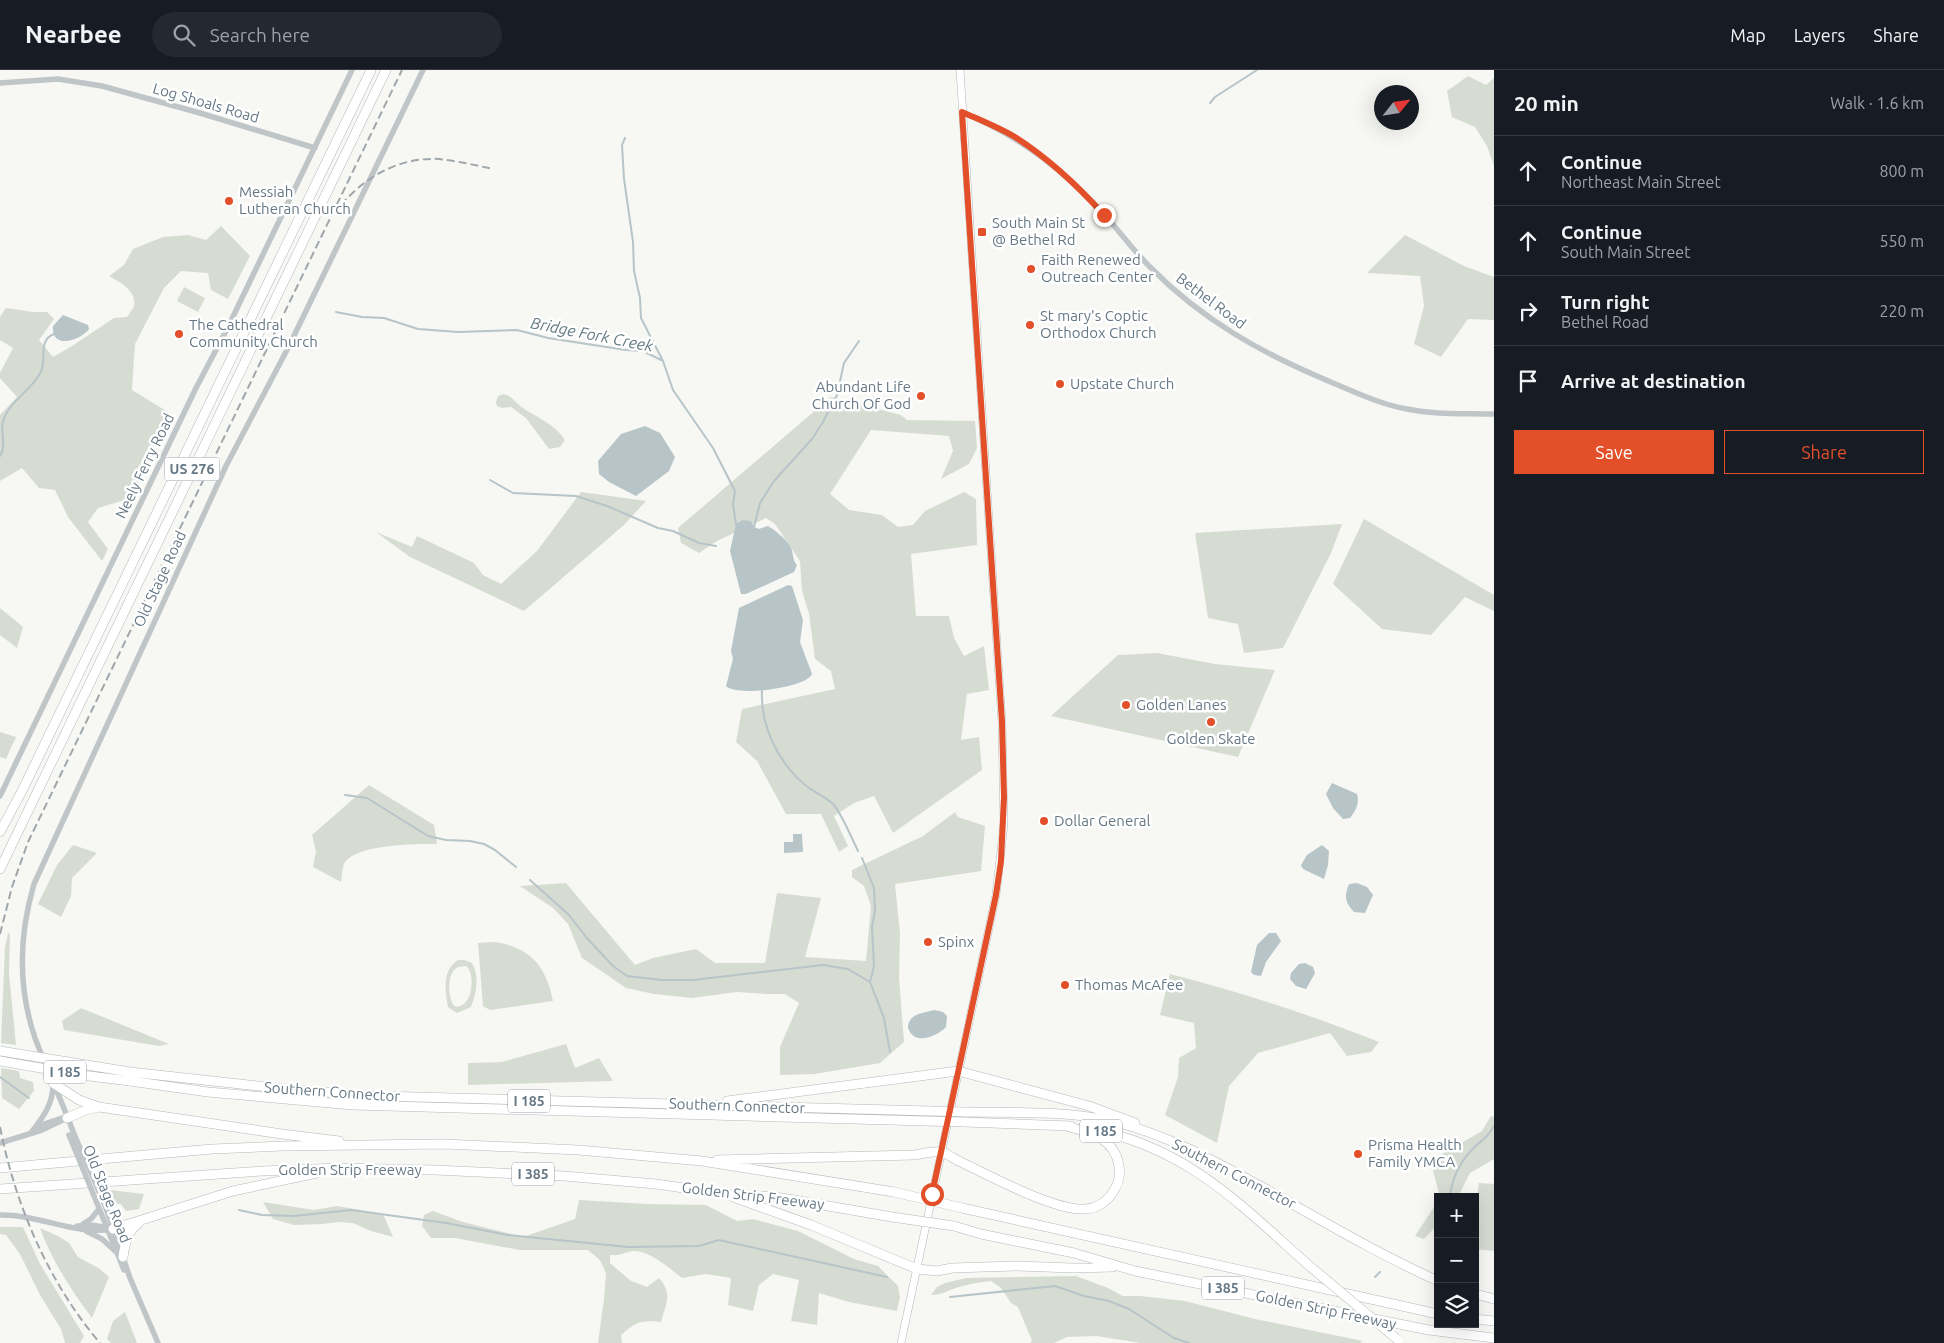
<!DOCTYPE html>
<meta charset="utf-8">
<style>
body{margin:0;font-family:Ubuntu,sans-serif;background:#242831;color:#f1f3f6}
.controls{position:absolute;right:15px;bottom:15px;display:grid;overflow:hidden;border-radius:0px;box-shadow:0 5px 20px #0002}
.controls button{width:45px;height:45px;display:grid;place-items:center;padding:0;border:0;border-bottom:1px solid #363941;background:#171b24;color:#f1f3f6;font:25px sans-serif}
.compass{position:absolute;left:1374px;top:15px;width:45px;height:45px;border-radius:50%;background:#171b24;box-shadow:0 5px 20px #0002;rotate:60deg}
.stop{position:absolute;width:15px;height:15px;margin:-11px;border:4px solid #e24f29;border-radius:50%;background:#fff}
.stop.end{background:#e24f29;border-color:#fff;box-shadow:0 1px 5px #0008}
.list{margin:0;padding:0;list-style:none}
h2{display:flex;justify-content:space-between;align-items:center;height:65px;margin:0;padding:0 20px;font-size:21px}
h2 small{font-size:16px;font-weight:400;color:#9ea1a6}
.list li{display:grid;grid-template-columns:32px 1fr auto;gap:15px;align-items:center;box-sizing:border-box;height:70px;padding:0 20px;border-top:1px solid #363941}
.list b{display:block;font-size:19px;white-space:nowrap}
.list p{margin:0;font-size:16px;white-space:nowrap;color:#9ea1a6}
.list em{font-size:16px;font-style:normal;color:#9ea1a6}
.actions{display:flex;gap:10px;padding:15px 20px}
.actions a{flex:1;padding:11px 0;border:1px solid #e24f29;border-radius:0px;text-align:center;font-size:18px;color:#e24f29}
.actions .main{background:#e24f29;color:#fff}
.icon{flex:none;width:28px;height:28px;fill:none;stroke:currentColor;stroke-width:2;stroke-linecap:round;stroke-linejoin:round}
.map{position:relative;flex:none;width:1494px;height:1273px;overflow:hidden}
header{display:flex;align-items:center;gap:30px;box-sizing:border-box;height:70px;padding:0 25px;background:#171b24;border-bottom:1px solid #363941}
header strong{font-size:24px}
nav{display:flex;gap:28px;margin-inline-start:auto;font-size:18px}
.search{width:350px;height:45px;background:#242831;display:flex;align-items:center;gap:12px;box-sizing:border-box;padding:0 18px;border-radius:28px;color:#9ea1a6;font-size:19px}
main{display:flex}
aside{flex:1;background:#171b24}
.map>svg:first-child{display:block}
.green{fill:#d7dcd3;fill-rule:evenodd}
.water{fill:#b7c4c8}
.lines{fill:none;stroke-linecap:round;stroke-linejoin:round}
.stream{stroke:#b7c4c8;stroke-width:2}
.primary-casing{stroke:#b2b7bb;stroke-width:8}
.motorway-casing{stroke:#b4b8bb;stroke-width:10}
.tertiary{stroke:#c0c5c8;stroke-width:5.5}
.primary{stroke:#fff;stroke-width:7}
.motorway{stroke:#fff;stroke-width:9}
.rail{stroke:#9fa7ac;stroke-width:2;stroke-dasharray:8 4;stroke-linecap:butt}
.motorway-bridge-casing{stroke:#b4b8bb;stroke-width:10;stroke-linecap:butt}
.tertiary-bridge{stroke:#c0c5c8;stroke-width:5.5}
.motorway-bridge{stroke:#fff;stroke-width:9}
.route{stroke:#e24f29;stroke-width:6}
.poi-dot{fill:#e24f29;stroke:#fff;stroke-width:2}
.labels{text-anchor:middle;stroke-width:5;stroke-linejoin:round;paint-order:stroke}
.shield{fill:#fff;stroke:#94a0aa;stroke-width:1}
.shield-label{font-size:14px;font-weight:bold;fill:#667885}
.street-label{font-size:15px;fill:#667885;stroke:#fff}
.poi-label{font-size:15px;fill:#667885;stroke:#fff;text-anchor:start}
.water-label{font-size:16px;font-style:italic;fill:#627a81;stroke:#fff}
</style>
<header>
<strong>Nearbee</strong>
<div class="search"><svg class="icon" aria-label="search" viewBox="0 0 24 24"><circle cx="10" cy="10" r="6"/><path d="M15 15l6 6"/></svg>Search here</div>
<nav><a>Map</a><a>Layers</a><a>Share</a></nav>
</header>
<main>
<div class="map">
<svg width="1494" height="1273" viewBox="0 0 1494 1273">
<rect width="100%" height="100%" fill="#f7f7f4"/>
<path class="green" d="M 1468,6 L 1486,15 L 1494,8 L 1494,96 L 1487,76 L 1475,57 L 1452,47 L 1447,21 Z
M 221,156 L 250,186 L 228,229 L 211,220 L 208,203 L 181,201 L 164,218 L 135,274 L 132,320 L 168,342 L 132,428 L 98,438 L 88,452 L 108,479 L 102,491 L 68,447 L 55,420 L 39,418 L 22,398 L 0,411 L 0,345 L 17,327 L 0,308 L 0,303 L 13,278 L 0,270 L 0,247 L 6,238 L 33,242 L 47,242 L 54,249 L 39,270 L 53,287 L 72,276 L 114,248 L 127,247 C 129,244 133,239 134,236 C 137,221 120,212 109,206 L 124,195 L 133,179 L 163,167 L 188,165 L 206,170 Z
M 1405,165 L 1464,196 L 1494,207 L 1494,250 L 1468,249 L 1441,287 L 1414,274 L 1424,236 L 1420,206 L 1367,203 Z
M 184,217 L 205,228 L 198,242 L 177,231 Z
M 504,324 C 512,326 514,331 520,336 C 535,347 554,353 565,370 L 560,377 L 549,379 L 526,348 L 511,337 L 502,338 L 497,336 L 496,332 L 498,326 Z
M 831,327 L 901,345 L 907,350 L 975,351 L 977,378 L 969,394 L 941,409 L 953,381 L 949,366 L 871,360 L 830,424 L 849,440 L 882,445 L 898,457 L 913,455 L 925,441 L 964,422 L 976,429 L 977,475 L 911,484 L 916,546 L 949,546 L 954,568 L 964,586 L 984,576 L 989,620 L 967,624 L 961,670 L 979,667 L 982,700 L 893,763 L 874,726 L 854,733 L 834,746 L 848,776 L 839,782 L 821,744 L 786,744 L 757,691 L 736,672 L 742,639 L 835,619 L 831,601 L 815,589 L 809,544 L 802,521 L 800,491 L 775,454 L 766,448 L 717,471 L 699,483 L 681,473 L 678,458 Z
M 581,422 L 646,431 L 624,455 L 524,541 L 410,487 L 376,462 L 412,477 L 417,466 L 474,493 L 483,505 L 501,514 L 537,481 Z
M 1364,449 L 1494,525 L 1494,541 L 1465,527 L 1431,565 L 1382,559 L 1333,514 Z
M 1342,454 L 1331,483 L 1283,578 L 1244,583 L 1238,554 L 1208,548 L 1195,463 Z
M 0,538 L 23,557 L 17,578 L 0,565 Z
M 1157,583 L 1215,594 L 1275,600 L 1238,687 L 1051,646 L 1118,585 Z
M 0,662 L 16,667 L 6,689 L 0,687 Z
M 369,715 L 434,755 L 437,774 C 415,774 359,774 345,792 C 342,797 342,806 341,812 L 313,797 L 316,781 L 312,765 Z
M 955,742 L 958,747 L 985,756 L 981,801 L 895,814 L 900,863 L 899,908 L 904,972 L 880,993 L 814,1004 L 780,1005 L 780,977 L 799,933 L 785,924 L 767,924 L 737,922 L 692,928 L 654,924 L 626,918 L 582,888 L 568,854 L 553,838 L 520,816 L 566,813 L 635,895 L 653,888 L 696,879 L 715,893 L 765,893 L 777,823 L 821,828 L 805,887 L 866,891 L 871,836 L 864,816 L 852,807 L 852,800 L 923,766 Z
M 73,775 L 97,783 L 72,808 L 71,826 L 61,847 L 38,834 L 57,795 Z
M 8,863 L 10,864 L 9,904 L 16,975 L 1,973 L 5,877 Z
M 495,872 C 531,878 546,896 553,931 L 490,940 L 483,936 L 478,873 Z
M 458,890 L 464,890 L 472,893 C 480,906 476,924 471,937 L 457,943 L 448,937 C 445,921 442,900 458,890 ZM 466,896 C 476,902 473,941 454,936 C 448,928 446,903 458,897 C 459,897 465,896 466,896 Z
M 1170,904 C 1241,922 1311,945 1379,972 L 1371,982 L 1347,986 L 1330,963 L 1258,983 L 1229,1016 L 1217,1073 L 1165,1045 L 1178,1007 L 1179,988 L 1196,978 L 1194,953 L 1160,945 Z
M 81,938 L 169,974 L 159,976 L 64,960 L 62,951 Z
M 566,974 L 575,998 L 599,988 L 613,1011 L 468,1015 L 468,993 L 502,992 Z
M 1,998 L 19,1001 L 20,1008 L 33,1012 L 34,1021 L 19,1039 L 2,1028 Z
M 1491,1046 L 1494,1047 L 1494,1089 L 1470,1103 L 1458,1127 L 1440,1127 L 1433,1101 L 1442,1084 L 1482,1061 Z
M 1479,1113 L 1494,1114 L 1494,1181 L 1475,1179 L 1475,1141 Z
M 110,1120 L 144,1124 L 139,1139 L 126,1141 L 121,1134 L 111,1133 Z
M 579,1130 L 647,1134 L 706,1135 L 737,1151 L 753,1149 L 798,1161 L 854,1189 L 878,1196 L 898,1216 L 900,1227 L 897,1241 L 849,1232 L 819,1223 L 817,1255 L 791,1251 L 799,1210 L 773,1204 L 759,1215 L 753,1241 L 728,1235 L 731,1208 L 706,1204 L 682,1208 C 669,1198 651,1181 633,1181 C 625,1182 621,1186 610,1185 L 610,1193 L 631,1211 L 647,1217 L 659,1208 C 673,1224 666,1233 661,1252 C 641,1250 636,1252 621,1265 L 622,1273 L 598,1273 L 604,1229 L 606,1203 L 600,1190 L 588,1180 L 520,1180 L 455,1168 L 431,1168 L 422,1156 L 424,1145 L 433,1141 L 463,1152 L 523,1167 L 575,1149 Z
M 1438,1131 L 1438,1154 L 1424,1169 L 1415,1166 Z
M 263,1132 L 314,1140 L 337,1136 L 383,1144 L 393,1167 L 371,1161 L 353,1153 L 337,1152 L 323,1154 L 294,1155 L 273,1149 Z
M 0,1157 L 23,1157 L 40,1194 L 84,1266 L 80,1273 L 65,1273 L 61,1259 L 40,1225 L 20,1184 L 6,1165 L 0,1164 Z
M 40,1158 L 58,1166 L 69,1173 L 78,1187 L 100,1199 L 109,1207 L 92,1248 C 71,1220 52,1191 40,1158 Z
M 1076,1206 L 1108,1218 L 1123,1226 L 1140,1226 L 1185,1231 L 1255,1249 L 1363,1271 L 1360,1273 L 1141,1273 L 1096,1266 L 1067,1267 L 1054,1273 L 1030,1273 L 1032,1271 L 1018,1237 L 1011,1233 L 1001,1218 L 991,1211 C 980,1212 969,1214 959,1217 C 948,1220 942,1225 931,1225 L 937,1217 L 945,1213 L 966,1208 Z
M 125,1242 L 137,1273 L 111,1273 L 107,1269 L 113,1251 Z"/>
<path class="water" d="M 63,245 L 88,255 L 89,259 C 80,271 51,280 53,256 Z
M 645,356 L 660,363 L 675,387 L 669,401 L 636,426 L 609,412 L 599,404 L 598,391 L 621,364 Z
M 743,450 L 751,451 L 754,457 L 759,459 L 768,456 C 776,461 785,468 790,476 C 794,483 792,490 797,495 L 794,502 L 746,524 L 741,524 L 730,481 L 736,454 Z
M 788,515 L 792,516 L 803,550 L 800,572 L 812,604 C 806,618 736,627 726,616 L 733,589 L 731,581 L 739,538 Z
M 1332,713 L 1357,724 C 1360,734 1355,741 1350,748 L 1343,749 L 1333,738 L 1326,724 Z
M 793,764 L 802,764 L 803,782 L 784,783 L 784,772 L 793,772 Z
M 1322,775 L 1329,781 L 1328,795 L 1324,809 L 1303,799 L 1301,795 L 1307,785 Z
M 1357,813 L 1367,817 L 1373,825 L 1365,843 L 1354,842 C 1345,832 1344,827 1349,814 Z
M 1269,863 L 1276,863 L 1281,871 L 1266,892 L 1261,906 L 1254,905 L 1251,902 L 1257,875 Z
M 1305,893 L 1313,897 L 1315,903 L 1306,919 L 1296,916 L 1290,909 L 1291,903 L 1299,894 Z
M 934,940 L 943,942 L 947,946 L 946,957 C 936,967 914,976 908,958 C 908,944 923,943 934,940 Z"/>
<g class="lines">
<path class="stream" d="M 1210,33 L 1215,27 L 1257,0
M 625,68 L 622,75 L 624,109 L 633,172 L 634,201 L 640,228 L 641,248 L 663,291 L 673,320 L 713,378 L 735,421 L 733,434 L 736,454
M 336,242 L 362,247 L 384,248 L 418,259 L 458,262 L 517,260 L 548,268 L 626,280 L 643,281 L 661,290
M 0,386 C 7,375 0,363 3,351 C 9,332 29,322 39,305 C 49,291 36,271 54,264
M 490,410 L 513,423 L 576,426 L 607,436 L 658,458 L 673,461 L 699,473 L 716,476
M 754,457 L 760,433 L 774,411 L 812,369 L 823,352 L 837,325 L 844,293 L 859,271
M 762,620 C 760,655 778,692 804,714 C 813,722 825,726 833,734 C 841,742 852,769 858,781
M 345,725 L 367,728 L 428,766 L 446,770 L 470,771 L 484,774 L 495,780 L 516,797
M 862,788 L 874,818 L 875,841 L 872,857 L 874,896 L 870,912 L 884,948 L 890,982
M 530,810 L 569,845 L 586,867 L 613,896 L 627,906 L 662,910 L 693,910 L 823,895 L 848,899 L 870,912
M 0,1007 L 29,1028
M 1450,1127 C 1452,1106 1462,1088 1478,1074 C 1485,1068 1489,1065 1494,1056
M 239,1140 L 262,1145 L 294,1146 L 351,1140 L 446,1153 L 508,1165 L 628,1177 L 699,1176 L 719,1170 L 887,1207
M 1375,1207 L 1380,1202
M 950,1227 L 1055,1216 L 1084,1226 L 1109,1231 L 1129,1239 L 1174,1268 L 1189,1273"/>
<defs>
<path id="primary" d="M 901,1273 L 996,825 L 1004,754 L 1002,653 L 960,0"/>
<path id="motorway" d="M 0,762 L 23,719 L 371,0
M 0,799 L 386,0
M 130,1002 L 286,1019 L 378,1026 L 930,1041
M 130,1011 L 208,1022 L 353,1035 L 927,1051
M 53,1013 L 79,1030 L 99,1037 L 282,1064 L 339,1071
M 727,1031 L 958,1001 L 1089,1036 L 1135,1053
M 965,1042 C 1015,1043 1067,1040 1116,1052 C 1170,1066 1216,1092 1264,1118 C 1321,1150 1378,1184 1438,1211
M 67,1048 L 86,1040 L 99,1037
M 964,1052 L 1071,1056
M 1091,1059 C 1185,1077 1238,1132 1306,1193
M 717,1090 L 914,1085 C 922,1084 933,1081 941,1082 C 947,1083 955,1090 961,1092 C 990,1106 1055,1141 1085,1139 C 1095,1139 1105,1133 1111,1125 C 1117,1117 1121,1106 1119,1096 C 1115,1068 1089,1062 1066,1056
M 0,1098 L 212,1079 L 283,1076 L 444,1074 L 578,1080 L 702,1091 L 894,1122
M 0,1119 L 262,1101 L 340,1098 L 435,1100 L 564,1106 L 656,1114 L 725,1124 L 776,1127 L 892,1147
M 733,1127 L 811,1155 L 917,1199 L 937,1201 L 952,1198 L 1016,1196 L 1073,1198 L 1113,1197
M 962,1138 L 1438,1244
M 954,1156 L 981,1164 L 1074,1183 L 1135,1201 L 1429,1260 L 1494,1268
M 113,1159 L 233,1121 L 317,1103
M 123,1187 C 125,1173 127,1162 139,1153
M 1475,1224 L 1494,1229
M 1475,1249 L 1494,1251"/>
</defs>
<use href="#primary" class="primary-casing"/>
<use href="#motorway" class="motorway-casing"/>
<path class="tertiary" d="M 0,13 L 58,9 L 102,16 L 200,43 L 315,78
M 962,42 C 1023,68 1066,101 1110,151 C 1123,166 1135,182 1149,196 C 1203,251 1263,284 1333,313 C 1357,323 1382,335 1407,339 C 1436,345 1465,343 1494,344
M 0,726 L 196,318 L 227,259 L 352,0
M 38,1060 L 41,1055 L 62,1048
M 31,1063 C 42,1048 53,1035 53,1015
M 74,1064 C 62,1031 47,1000 35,968 C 18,918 19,865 34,814 L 226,396 L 288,278 L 423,0
M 0,1073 L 42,1060 L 67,1048
M 99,1138 L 124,1200
M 106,1138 L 130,1208 L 158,1273
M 0,1145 C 39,1144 76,1166 113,1159
M 83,1154 L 91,1149 L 99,1139
M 77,1156 C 88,1155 97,1154 107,1159
M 86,1161 L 102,1169 L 115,1181"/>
<use href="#primary" class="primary"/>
<use href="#motorway" class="motorway"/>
<path class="rail" d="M 341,135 C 366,106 400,87 439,89 C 457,91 475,95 493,99
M 0,864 L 12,817 L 28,772 L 402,0
M 0,1057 C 15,1134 48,1212 100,1273"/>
<defs>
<path id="motorway-bridge" d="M 0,981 L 130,1002
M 0,991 L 81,1005 L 130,1011
M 930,1041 L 965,1042
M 927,1051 L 964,1052
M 894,1122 L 962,1138
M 892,1147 L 954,1156
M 1306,1193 L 1398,1270"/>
</defs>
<use href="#motorway-bridge" class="motorway-bridge-casing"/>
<path class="tertiary-bridge" d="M 74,1064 L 106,1138
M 69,1065 L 99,1138"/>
<use href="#motorway-bridge" class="motorway-bridge"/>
</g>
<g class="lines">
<path class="route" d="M 932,1124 L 996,825 L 1001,791 L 1004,727 L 1002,652 L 962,42 C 980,50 998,57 1015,67 C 1048,88 1078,116 1104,145"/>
</g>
<g class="poi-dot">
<circle cx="229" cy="131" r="5"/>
<rect x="977" y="157" width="10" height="10" rx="2.5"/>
<circle cx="1031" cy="199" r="5"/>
<circle cx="1030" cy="255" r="5"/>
<circle cx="179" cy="264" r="5"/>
<circle cx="1060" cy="314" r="5"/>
<circle cx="921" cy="326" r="5"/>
<circle cx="1126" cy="635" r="5"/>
<circle cx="1211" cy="652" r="5"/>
<circle cx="1044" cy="751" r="5"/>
<circle cx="928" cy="872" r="5"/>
<circle cx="1065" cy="915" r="5"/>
<circle cx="1358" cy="1084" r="5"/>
</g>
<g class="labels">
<g class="shield">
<rect x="164.5" y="387.5" width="55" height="23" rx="4"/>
<rect x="44" y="990.5" width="42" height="23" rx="4"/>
<rect x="508" y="1019.5" width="42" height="23" rx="4"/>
<rect x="1080" y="1049.5" width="42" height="23" rx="4"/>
<rect x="512" y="1092.5" width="42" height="23" rx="4"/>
<rect x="1202" y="1206.5" width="42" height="23" rx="4"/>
</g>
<g class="shield-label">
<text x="192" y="404">US 276</text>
<text x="65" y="1007">I 185</text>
<text x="529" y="1036">I 185</text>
<text x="1101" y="1066">I 185</text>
<text x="533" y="1109">I 385</text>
<text x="1223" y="1223">I 385</text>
</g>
<g class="street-label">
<text transform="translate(206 33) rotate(16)" y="5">Log Shoals Road</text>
<text transform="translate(1211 231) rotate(37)" y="5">Bethel Road</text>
<text transform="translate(145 396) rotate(-64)" y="5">Neely Ferry Road</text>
<text transform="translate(160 509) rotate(-65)" y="5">Old Stage Road</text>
<text transform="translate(332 1022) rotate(4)" y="5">Southern Connector</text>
<text transform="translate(737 1036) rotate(2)" y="5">Southern Connector</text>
<text x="350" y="1105">Golden Strip Freeway</text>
<text transform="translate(1234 1104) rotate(27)" y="5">Southern Connector</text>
<text transform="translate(107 1124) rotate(68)" y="5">Old Stage Road</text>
<text transform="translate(753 1126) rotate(7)" y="5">Golden Strip Freeway</text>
<text transform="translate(1326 1240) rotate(12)" y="5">Golden Strip Freeway</text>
</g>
<g class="poi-label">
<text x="239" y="127">Messiah<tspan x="239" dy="17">Lutheran Church</tspan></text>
<text x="992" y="158">South Main St<tspan x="992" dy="17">@ Bethel Rd</tspan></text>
<text x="1041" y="195">Faith Renewed<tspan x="1041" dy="17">Outreach Center</tspan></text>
<text x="1040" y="251">St mary's Coptic<tspan x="1040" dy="17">Orthodox Church</tspan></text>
<text x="189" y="260">The Cathedral<tspan x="189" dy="17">Community Church</tspan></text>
<text x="1070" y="319">Upstate Church</text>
<text x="911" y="322" text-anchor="end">Abundant Life<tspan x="911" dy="17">Church Of God</tspan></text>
<text x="1136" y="640">Golden Lanes</text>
<text x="1211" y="674" text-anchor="middle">Golden Skate</text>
<text x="1054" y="756">Dollar General</text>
<text x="938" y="877">Spinx</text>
<text x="1075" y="920">Thomas McAfee</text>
<text x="1368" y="1080">Prisma Health<tspan x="1368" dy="17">Family YMCA</tspan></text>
</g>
<g class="water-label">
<text transform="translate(592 264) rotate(11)" y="6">Bridge Fork Creek</text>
</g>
</g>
</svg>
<div class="controls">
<button>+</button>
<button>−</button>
<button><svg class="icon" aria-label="layers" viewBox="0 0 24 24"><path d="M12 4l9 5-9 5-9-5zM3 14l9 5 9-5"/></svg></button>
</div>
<svg class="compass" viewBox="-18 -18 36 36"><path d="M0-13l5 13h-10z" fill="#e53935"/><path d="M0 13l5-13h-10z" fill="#9ea1a6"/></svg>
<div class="stop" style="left:932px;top:1124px"></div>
<div class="stop end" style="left:1104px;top:145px"></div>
</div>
<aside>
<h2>20 min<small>Walk · 1.6 km</small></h2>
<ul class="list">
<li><svg class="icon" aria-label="ahead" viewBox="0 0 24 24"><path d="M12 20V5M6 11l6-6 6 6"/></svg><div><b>Continue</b><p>Northeast Main Street</p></div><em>800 m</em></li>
<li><svg class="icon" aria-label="ahead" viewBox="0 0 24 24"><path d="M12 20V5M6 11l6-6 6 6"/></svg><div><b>Continue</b><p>South Main Street</p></div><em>550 m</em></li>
<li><svg class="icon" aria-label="right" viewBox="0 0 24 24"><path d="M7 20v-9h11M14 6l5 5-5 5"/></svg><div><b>Turn right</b><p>Bethel Road</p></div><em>220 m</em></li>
<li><svg class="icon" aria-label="arrive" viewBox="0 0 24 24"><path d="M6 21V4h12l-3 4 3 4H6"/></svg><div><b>Arrive at destination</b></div></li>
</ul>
<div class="actions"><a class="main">Save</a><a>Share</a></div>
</aside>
</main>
